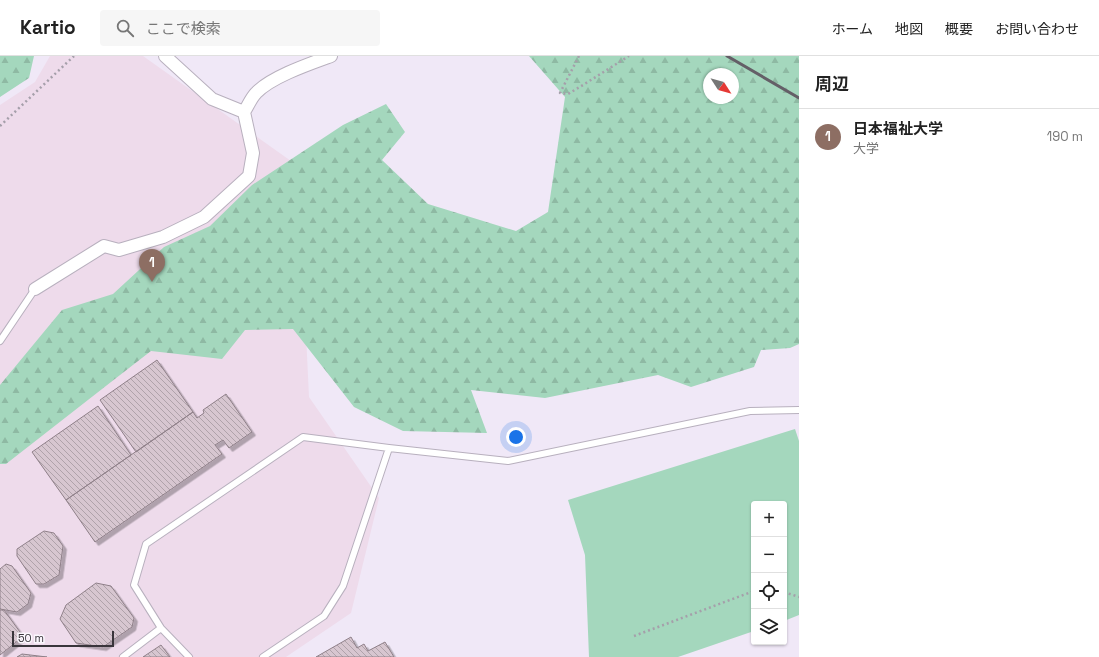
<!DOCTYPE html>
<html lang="ja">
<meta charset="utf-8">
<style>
body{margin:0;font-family:"Space Grotesk","Noto Sans JP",sans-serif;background:#f6f6f6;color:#222}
.controls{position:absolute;right:12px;bottom:12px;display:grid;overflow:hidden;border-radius:4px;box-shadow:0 1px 3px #0004}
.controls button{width:36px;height:36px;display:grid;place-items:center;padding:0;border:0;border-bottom:1px solid #e0e0e0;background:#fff;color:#222;font:20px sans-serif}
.compass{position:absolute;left:703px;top:12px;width:36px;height:36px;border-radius:50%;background:#fff;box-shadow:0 1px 3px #0004;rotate:126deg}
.scale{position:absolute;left:12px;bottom:10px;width:102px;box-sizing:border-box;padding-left:4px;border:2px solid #39353b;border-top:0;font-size:11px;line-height:14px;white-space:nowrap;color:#39353b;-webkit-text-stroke:3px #fbf7fd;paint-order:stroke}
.you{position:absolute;left:516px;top:381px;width:14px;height:14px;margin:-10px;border:3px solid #fff;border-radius:50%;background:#1a73e8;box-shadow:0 0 0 6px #1a73e833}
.badge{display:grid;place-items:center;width:26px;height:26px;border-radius:50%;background:#b45604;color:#fff;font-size:13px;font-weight:700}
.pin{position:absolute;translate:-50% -33px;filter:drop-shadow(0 1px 2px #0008)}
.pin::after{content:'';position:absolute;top:21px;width:14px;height:12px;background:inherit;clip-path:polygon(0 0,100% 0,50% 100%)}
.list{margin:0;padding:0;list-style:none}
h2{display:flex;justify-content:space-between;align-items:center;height:52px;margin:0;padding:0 16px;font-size:17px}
h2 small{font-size:13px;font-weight:400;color:#767676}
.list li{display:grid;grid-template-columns:26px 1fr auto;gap:12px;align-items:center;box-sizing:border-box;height:56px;padding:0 16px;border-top:1px solid #e0e0e0}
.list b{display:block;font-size:15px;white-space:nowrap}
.list p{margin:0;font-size:13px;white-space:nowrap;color:#767676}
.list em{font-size:13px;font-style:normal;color:#767676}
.icon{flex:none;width:22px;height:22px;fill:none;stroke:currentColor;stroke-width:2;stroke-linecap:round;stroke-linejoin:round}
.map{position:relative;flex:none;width:799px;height:601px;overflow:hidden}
header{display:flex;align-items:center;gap:24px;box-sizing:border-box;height:56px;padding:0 20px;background:#fff;border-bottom:1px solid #e0e0e0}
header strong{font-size:19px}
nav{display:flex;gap:22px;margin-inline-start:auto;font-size:14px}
.search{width:280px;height:36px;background:#f6f6f6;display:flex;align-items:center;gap:10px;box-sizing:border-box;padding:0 14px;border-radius:4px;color:#767676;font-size:15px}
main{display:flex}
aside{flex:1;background:#fff}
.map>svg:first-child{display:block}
.education{fill:#eedbeb}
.forest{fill:url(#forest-firs);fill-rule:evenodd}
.garden{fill:#a4d7bd}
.building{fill:url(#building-back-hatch);stroke:#8f8089;filter:url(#shadow)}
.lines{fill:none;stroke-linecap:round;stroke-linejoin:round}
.service-casing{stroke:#b8b0be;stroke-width:8}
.minor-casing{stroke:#b8b0be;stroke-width:14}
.path{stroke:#a59faa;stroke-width:2.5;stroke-dasharray:2 3;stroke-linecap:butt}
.service{stroke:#fff;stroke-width:6}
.minor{stroke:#fff;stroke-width:12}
.rail{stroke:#645f67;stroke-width:3}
</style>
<header>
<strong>Kartio</strong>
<div class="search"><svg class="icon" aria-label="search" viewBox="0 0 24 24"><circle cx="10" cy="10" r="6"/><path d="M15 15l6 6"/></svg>ここで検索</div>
<nav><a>ホーム</a><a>地図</a><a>概要</a><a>お問い合わせ</a></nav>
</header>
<main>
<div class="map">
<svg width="799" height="601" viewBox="0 0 799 601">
<defs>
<pattern id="forest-firs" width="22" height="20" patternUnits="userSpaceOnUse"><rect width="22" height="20" fill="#a4d7bd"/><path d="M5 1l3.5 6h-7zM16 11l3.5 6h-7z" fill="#8eb9a3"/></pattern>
<pattern id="building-back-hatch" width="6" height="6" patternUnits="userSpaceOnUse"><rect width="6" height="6" fill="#d7c6d0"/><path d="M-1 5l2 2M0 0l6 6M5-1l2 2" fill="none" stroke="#afa2aa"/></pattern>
<filter id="shadow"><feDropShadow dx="3.5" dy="3.5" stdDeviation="0" flood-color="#0004"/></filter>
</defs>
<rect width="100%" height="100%" fill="#f0e8f7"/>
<path class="education" d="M 50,0 L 143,0 L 298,110 L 309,341 L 379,442 L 351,557 L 286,601 L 0,601 L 0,49 L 35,26 Z"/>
<path class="forest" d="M 0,0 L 34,0 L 29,22 L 0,41 Z
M 529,0 L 799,0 L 799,288 L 790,292 L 761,294 L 754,311 L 691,331 L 658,319 L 545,342 L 471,334 L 487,377 L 403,375 L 354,351 L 293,273 L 245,274 L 222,303 L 151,295 L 111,326 L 6,408 L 0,408 L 0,329 L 62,254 L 113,238 L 164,191 L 210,170 L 252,129 L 343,69 L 386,48 L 405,76 L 382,104 L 428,148 L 516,175 L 548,156 L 565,41 ZM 709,18 L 733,18 L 733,42 L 709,42 Z"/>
<path class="garden" d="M 795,373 L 799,385 L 799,559 L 784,565 L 784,448 L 754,448 L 754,575 L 678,601 L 589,601 L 585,499 L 568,444 Z"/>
<path class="building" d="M 157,304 L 193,356 L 136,396 L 100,344 Z
M 226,338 L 252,376 L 229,392 L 223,384 L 215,389 L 222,398 L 95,486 L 66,444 L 193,356 L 197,362 L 204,357 L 203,354 Z
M 98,350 L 131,399 L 66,444 L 32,396 Z
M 44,475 L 54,477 L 63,490 L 59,519 L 44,528 L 36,528 L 17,500 L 17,493 Z
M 6,508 L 12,510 L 31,537 L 28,548 L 17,556 L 0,553 L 0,513 Z
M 96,527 L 111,530 L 134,562 L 132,571 L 103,591 L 76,587 L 60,563 L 66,549 Z
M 0,554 L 4,554 L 20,576 L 20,583 L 0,599 Z
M 351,581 L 357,592 L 364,588 L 368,595 L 385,586 L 394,601 L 316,601 Z
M 161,589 L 170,601 L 143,601 Z
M 22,598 L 47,601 L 17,601 Z"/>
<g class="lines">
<defs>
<path id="service" d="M 0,285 L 35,233
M 123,601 L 161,572
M 189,601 L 161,572 L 134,529 L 146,488 L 303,381 L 389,392 L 508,405 L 750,355 L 799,354
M 263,601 L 324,560 L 343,530 L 389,392"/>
<path id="minor" d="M 165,0 L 212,43 L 244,56
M 35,233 L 104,190 L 119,194 L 163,181 L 204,161 L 249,120 L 253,97 L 244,56 C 248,50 251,42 256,37 C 271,21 309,8 331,0"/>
</defs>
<use href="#service" class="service-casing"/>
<use href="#minor" class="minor-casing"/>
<path class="path" d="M 579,0 L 560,37 L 568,38 L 583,29 L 629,0
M 0,70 L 74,0
M 784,536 L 799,541
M 634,580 L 754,535"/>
<use href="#service" class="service"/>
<use href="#minor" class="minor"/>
<path class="rail" d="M 727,0 L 799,42"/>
</g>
</svg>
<div class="controls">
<button>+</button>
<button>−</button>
<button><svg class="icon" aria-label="locate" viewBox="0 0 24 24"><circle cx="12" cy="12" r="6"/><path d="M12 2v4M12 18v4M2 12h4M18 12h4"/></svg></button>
<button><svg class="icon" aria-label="layers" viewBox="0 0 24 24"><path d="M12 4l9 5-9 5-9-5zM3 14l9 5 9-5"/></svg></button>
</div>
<svg class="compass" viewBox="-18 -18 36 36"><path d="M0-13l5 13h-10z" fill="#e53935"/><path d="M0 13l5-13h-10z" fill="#767676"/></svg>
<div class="scale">50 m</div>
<div class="you"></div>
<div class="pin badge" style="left:152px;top:226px;background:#8d6e63">1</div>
</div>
<aside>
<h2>周辺<small></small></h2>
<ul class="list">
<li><span class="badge" style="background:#8d6e63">1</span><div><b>日本福祉大学</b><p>大学</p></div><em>190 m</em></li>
</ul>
</aside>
</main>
